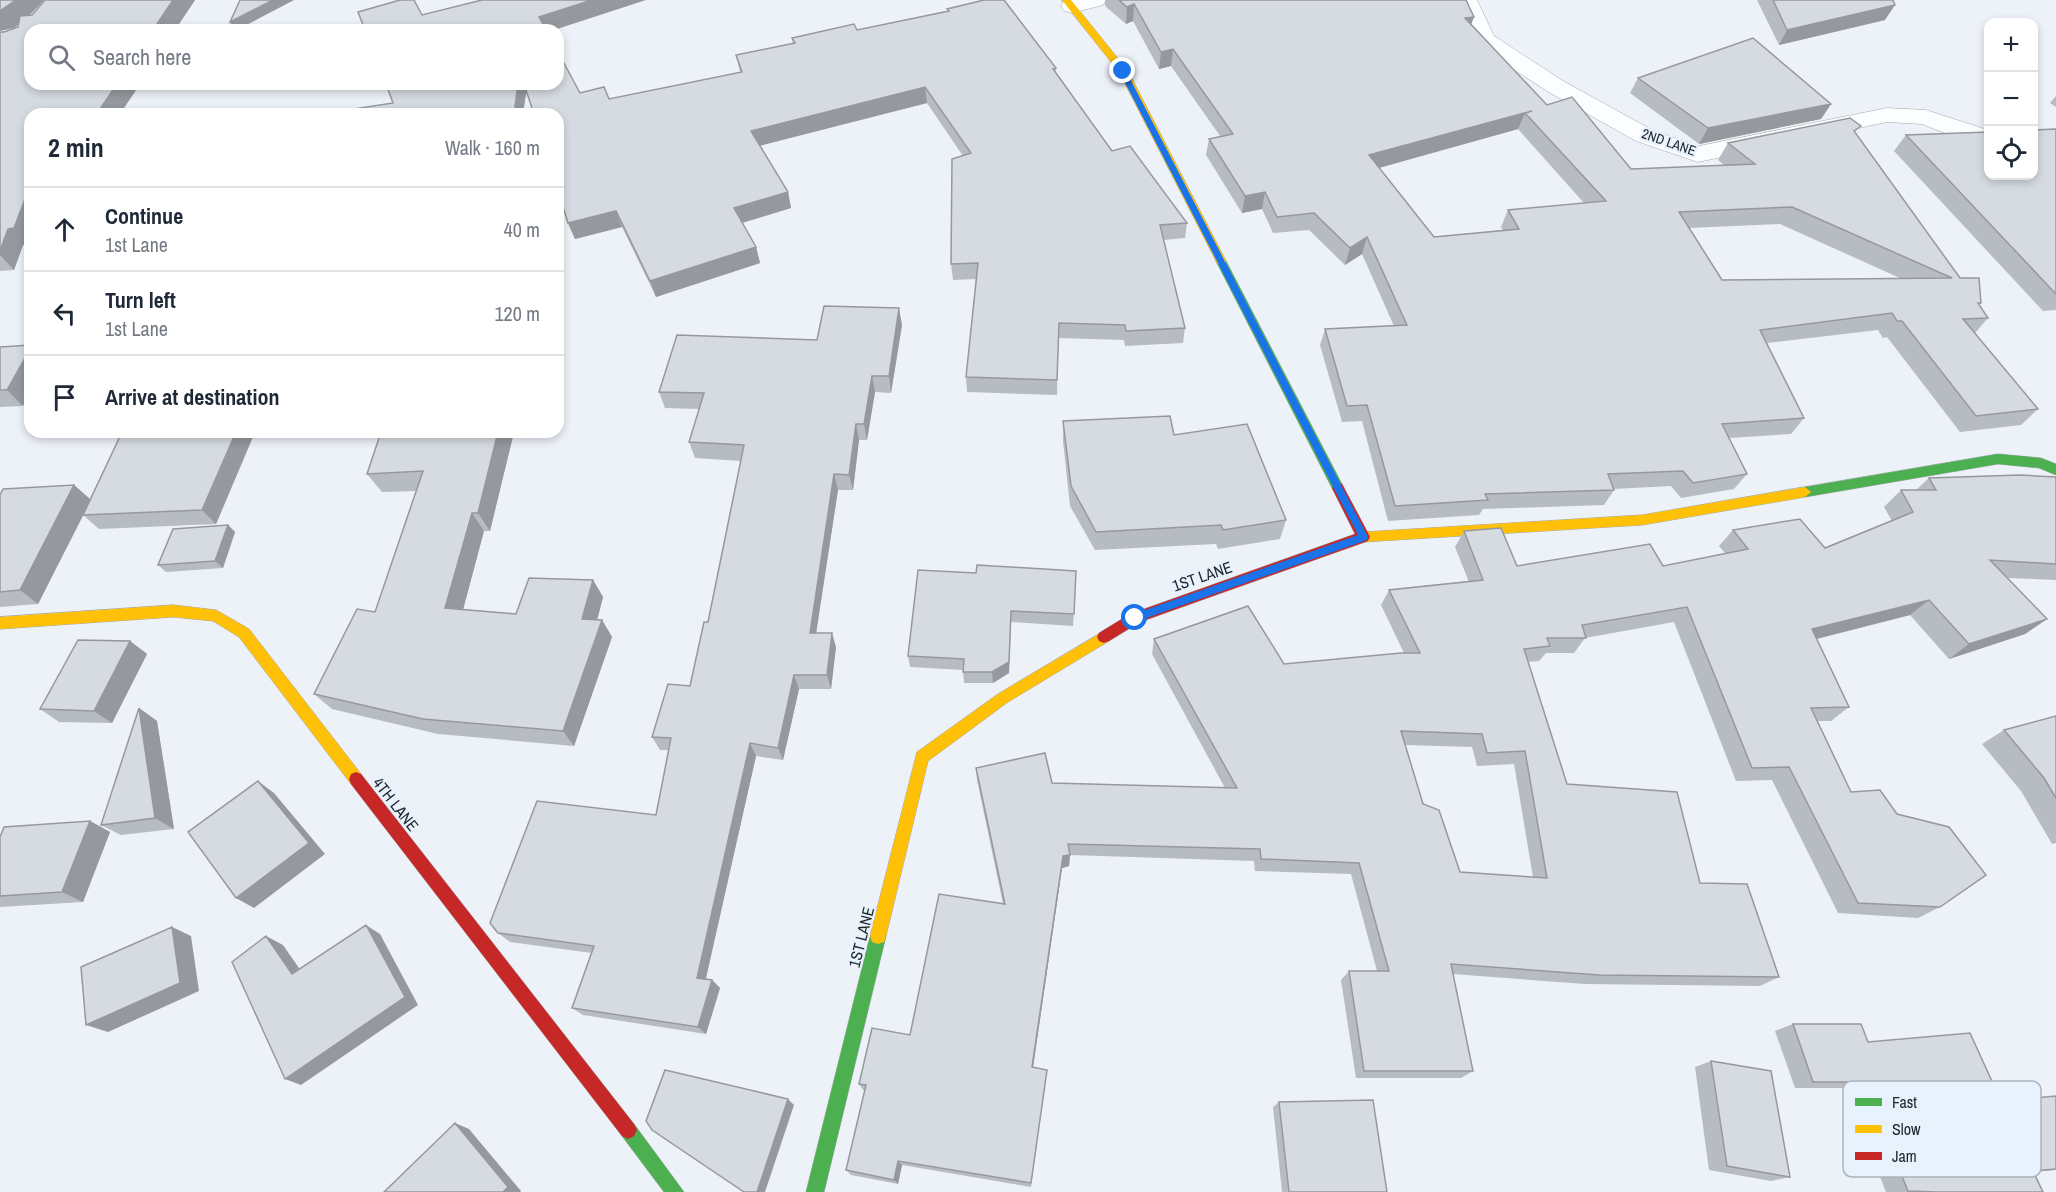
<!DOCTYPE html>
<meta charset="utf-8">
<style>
body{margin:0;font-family:"Archivo Narrow",sans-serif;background:#f6f6f7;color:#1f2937}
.controls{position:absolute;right:18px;top:18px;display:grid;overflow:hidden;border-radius:12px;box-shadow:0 3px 9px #0003}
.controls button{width:54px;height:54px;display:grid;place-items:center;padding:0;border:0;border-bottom:2px solid #e0e1e3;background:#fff;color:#1f2937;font:30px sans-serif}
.stop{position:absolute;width:18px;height:18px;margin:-14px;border:4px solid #1a73e8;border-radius:50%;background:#fff}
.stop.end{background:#1a73e8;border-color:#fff;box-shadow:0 2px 6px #0008}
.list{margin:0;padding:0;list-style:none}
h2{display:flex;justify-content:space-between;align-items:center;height:78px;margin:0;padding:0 24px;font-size:26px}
h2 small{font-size:20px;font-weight:400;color:#747a83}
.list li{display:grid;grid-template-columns:39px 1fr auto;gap:18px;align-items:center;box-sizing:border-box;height:84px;padding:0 24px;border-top:2px solid #e0e1e3}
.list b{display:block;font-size:22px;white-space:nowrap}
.list p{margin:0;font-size:20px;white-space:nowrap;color:#747a83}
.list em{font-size:20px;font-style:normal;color:#747a83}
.icon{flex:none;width:33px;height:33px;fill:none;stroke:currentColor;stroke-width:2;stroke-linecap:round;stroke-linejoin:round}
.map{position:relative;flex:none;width:2056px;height:1192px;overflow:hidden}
.search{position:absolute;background:#fff;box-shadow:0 3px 9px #0003;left:24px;top:24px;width:540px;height:66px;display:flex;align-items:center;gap:15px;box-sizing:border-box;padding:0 21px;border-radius:18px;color:#747a83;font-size:22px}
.panel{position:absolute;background:#fff;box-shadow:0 3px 9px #0003;left:24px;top:108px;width:540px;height:330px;border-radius:18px}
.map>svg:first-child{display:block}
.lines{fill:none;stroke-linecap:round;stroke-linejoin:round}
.street-casing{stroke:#a3a8ae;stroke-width:1}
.fast-casing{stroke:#a3a8ae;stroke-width:1}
.slow-casing{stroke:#a3a8ae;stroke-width:1}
.jam-casing{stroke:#a3a8ae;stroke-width:1}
.street{fill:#fcfdfe;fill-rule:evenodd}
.fast{fill:#4caf50;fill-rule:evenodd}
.slow{fill:#ffc107;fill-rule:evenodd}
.jam{fill:#c62828;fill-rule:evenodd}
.wall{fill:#b7bcc2;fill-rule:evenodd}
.shaded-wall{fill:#95999e}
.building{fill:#d5dbe1;stroke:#95999e;stroke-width:1.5;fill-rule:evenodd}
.route{fill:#1a73e8}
.labels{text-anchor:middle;stroke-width:4.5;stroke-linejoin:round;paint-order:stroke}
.far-street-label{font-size:14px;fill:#1d242a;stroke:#e8f2fd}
.street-label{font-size:16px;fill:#1d242a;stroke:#e8f2fd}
.key{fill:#e8f2fd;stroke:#abb4be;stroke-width:1.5}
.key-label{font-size:16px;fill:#1d242a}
</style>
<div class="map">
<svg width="2056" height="1192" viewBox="0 0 2056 1192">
<rect width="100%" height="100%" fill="#edf2f8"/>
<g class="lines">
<defs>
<path id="street" d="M 1070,0 L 1106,0 L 1103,5 L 1072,13 L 1064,11 L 1061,6 L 1064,1 Z
M 1455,0 L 1477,0 L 1494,36 L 1563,81 L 1654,131 L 1699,146 L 1887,108 L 1926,110 L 1988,130 L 1988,144 L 1950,135 L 1922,124 L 1887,122 L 1698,162 L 1689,159 L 1636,141 L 1547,91 L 1476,45 Z"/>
<path id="fast" d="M 1221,257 L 1226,261 L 1344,488 L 1342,492 L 1338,493 L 1332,488 L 1216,261 Z
M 1998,454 L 2041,458 L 2056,464 L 2056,475 L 2039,468 L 1998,464 L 1805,497 L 1799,492 L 1805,487 Z
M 878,928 L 884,930 L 886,936 L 824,1192 L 806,1192 L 870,936 L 872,930 Z
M 628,1121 L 634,1124 L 684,1192 L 664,1192 L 622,1136 L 619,1130 L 622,1124 Z"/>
<path id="slow" d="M 1062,0 L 1071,0 L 1128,71 L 1226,261 L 1225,264 L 1217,264 L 1216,261 L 1119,72 Z
M 1805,487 L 1811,492 L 1805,497 L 1642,525 L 1363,542 L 1358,541 L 1356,537 L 1358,533 L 1363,532 L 1642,515 Z
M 173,605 L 216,610 L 249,629 L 361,774 L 363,779 L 361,784 L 356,786 L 351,784 L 239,637 L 213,621 L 173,617 L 0,629 L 0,617 Z
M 1104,631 L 1109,633 L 1111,637 L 1109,641 L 1008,702 L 928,761 L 886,936 L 884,942 L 878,944 L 872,942 L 870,936 L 917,752 L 998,694 Z"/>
<path id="jam" d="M 1338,483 L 1342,484 L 1368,533 L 1370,537 L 1368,541 L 1140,622 L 1109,641 L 1104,643 L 1099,641 L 1097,637 L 1099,633 L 1130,614 L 1355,534 L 1332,488 Z
M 356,772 L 361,774 L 634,1124 L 637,1130 L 634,1136 L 628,1139 L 622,1136 L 351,784 L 349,779 L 351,774 Z"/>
</defs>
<use href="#street" class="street-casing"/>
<use href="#fast" class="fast-casing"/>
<use href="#slow" class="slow-casing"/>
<use href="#jam" class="jam-casing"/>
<use href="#street" class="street"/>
<use href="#fast" class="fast"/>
<use href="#slow" class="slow"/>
<use href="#jam" class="jam"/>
</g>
<path class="wall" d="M 195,0 L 175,30 L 30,30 L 140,84 L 120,114 L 30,114 L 30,242 L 29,245 L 23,245 L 14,270 L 0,271 L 0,32 L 4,32 L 18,27 L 19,24 L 14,28 L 30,15 Z
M 984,0 L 1004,0 L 1056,68 L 1056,72 L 1112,151 L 1130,146 L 1187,223 L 1185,238 L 1163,240 L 1185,328 L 1183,343 L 1125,346 L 1124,340 L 1058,338 L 1057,395 L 967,392 L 966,377 L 976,279 L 953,280 L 951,264 L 952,159 L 963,156 L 927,103 L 760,145 L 788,192 L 791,208 L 742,223 L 756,247 L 760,263 L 656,297 L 622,227 L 575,239 L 568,223 L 558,191 L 558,114 L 534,114 L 526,90 L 523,114 L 322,114 L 393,103 L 386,84 L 558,84 L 558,52 L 580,93 L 604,87 L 609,99 L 740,72 L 736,55 L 793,44 L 792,38 L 854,24 L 857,30 L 947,11 L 947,9 Z
M 1105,0 L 1466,0 L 1471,24 L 1547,105 L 1631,169 L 1724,165 L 1718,160 L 1728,143 L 1856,133 L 1960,278 L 1981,303 L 1979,305 L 1988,318 L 1975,333 L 2038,409 L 2021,425 L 1960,432 L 1887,337 L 1883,338 L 1878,330 L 1767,343 L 1804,418 L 1791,434 L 1729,438 L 1747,474 L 1734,489 L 1681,498 L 1671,486 L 1614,489 L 1614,490 L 1604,505 L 1483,509 L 1479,515 L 1388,521 L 1362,421 L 1342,422 L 1320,345 L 1325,329 L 1394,326 L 1362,254 L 1345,265 L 1309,230 L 1273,233 L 1262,209 L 1242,213 L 1206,155 L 1209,139 L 1220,136 L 1171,66 L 1159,69 L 1133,21 L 1126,24 L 1105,6 ZM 1518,129 L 1584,203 L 1508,210 L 1501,227 L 1503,230 L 1434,237 L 1379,168 ZM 1780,224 L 1902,279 L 1722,280 L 1689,228 Z
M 1757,0 L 1893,0 L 1885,20 L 1779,45 Z
M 1638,78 L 1831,104 L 1821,119 L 1699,144 L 1630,93 Z
M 2056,96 L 2056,107 L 2050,103 Z
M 2056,129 L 2056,310 L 2043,311 L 1894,151 L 1906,135 Z
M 902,325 L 891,393 L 875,392 L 867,440 L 859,440 L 853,490 L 838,490 L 816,633 L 836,647 L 831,689 L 799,689 L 783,760 L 756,756 L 706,979 L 712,980 L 720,988 L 706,1034 L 583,1015 L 572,1008 L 592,953 L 510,942 L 498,933 L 656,815 L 669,750 L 660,750 L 652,737 L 690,686 L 708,622 L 741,461 L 695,458 L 689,442 L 699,409 L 665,408 L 659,392 L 817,340 Z
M 0,347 L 23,406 L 0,407 Z
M 1063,421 L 1174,435 L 1286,520 L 1280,539 L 1218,549 L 1216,544 L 1095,550 L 1070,506 L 1063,441 Z
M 122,432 L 255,432 L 216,524 L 99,529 L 83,515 L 38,604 L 0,607 L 0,495 L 74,485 L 90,499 Z
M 514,432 L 490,531 L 484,531 L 463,609 L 516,614 L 593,580 L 603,597 L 597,620 L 602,620 L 612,637 L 574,746 L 438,734 L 332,709 L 314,694 L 375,612 L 416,491 L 382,492 L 367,474 Z
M 2056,477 L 2056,580 L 2007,578 L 2047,619 L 2025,634 L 1949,659 L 1910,615 L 1817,639 L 1849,707 L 1831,721 L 1817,721 L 1851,792 L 1940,907 L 1918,918 L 1838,913 L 1772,780 L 1736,781 L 1674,622 L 1585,638 L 1574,653 L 1546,653 L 1539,661 L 1528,662 L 1567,784 L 1700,883 L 1779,977 L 1760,986 L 1585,984 L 1453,974 L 1473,1071 L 1461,1078 L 1356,1078 L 1341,980 L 1349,971 L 1377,971 L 1351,874 L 1255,871 L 1254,861 L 1070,855 L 1069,866 L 1062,868 L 1033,1068 L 1047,1070 L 1031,1187 L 902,1165 L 898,1184 L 851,1175 L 846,1170 L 865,1090 L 863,1090 L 859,1084 L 910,1035 L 1003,904 L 977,780 L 976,768 L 1052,783 L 1225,788 L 1152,654 L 1154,639 L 1284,664 L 1404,653 L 1381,605 L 1389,590 L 1469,582 L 1455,547 L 1464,531 L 1517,566 L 1663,566 L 1725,553 L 1719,546 L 1733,530 L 1825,548 L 1892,521 L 1884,507 L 1901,490 L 1916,490 L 1929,478 ZM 1405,745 L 1472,747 L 1477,766 L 1514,764 L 1533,877 L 1460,872 L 1423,804 Z
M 228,525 L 235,532 L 223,568 L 166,572 L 158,565 Z
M 1076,571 L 1073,626 L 1011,622 L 1009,673 L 993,683 L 964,683 L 963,670 L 910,667 L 908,656 L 976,573 Z
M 130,641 L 147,654 L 112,723 L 59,722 L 40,709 Z
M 139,708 L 157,721 L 174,829 L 121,835 L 101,825 Z
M 2056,716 L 2056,843 L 2052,844 L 2021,791 L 1982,744 L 2004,730 Z
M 90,821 L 110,832 L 83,902 L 0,907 L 0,837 Z
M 1793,1024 L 1868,1042 L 2001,1101 L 2056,1096 L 2056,1170 L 2034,1172 L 2043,1192 L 1886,1192 L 1845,1088 L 1795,1088 L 1775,1031 Z
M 1711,1061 L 1790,1177 L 1771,1181 L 1709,1170 L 1695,1067 Z
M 1279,1102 L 1387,1192 L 1282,1192 L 1273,1107 Z"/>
<path class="shaded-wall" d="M 16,0 L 44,0 L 29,16 L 14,28 L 0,31 L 0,11 Z
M 173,0 L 195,0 L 175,30 L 153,30 Z
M 273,0 L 294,0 L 237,30 L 234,30 L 230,22 Z
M 592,0 L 646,0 L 554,30 L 544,30 L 539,17 Z
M 1134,4 L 1133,21 L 1126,24 L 1127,7 Z
M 1895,5 L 1885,20 L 1779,45 L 1787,30 Z
M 1474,17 L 1468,33 L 1465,18 Z
M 1173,49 L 1171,66 L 1159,69 L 1161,52 Z
M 117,84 L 140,84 L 120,114 L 93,114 Z
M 518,84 L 525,84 L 527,87 L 523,114 L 514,114 Z
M 925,87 L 927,103 L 755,147 L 751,131 Z
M 1831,104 L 1821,119 L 1699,144 L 1708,128 Z
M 1532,111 L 1525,113 L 1518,129 L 1364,172 L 1369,155 Z
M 788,192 L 791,208 L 738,224 L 734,208 Z
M 1265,192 L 1262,209 L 1242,213 L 1245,196 Z
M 27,194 L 30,197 L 30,242 L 29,245 L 23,245 L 14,270 L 0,255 L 0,251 L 8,229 Z
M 616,211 L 622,227 L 575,239 L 568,223 Z
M 1367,237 L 1362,254 L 1345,265 L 1350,248 Z
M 756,247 L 760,263 L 656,297 L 650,281 Z
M 899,308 L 902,325 L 891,393 L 889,376 Z
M 30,349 L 30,393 L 23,406 L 7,390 Z
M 872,376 L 875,392 L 867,440 L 864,424 Z
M 856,424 L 859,440 L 853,490 L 849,475 Z
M 236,432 L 255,432 L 216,524 L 202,510 Z
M 498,432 L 514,432 L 490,531 L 478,513 Z
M 834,474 L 838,490 L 814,647 L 810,633 Z
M 74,485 L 91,500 L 38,604 L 20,590 Z
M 472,513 L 484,531 L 459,625 L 445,608 Z
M 228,525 L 235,532 L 223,568 L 215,561 Z
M 593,580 L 603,597 L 593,636 L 582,619 Z
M 1929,600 L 1910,615 L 1796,644 L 1812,629 Z
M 1011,611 L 1009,673 L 993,683 L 992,672 Z
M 2047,619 L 2025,634 L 1949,659 L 1969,644 Z
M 602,620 L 612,637 L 574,746 L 563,731 Z
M 832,633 L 836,647 L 831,689 L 827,675 Z
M 130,641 L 147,654 L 112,723 L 94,711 Z
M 794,675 L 799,689 L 783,760 L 778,748 Z
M 139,708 L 157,721 L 174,829 L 155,818 Z
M 750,743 L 756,756 L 704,986 L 697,978 Z
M 258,781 L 274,793 L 325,854 L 254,908 L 236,898 Z
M 90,821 L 110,832 L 83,902 L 62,892 Z
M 1070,855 L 1069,866 L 1062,868 L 1032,1074 L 1032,1067 L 1063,856 Z
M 366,925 L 380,934 L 418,1005 L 301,1085 L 285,1079 Z
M 172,927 L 191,936 L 199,991 L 108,1032 L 86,1025 Z
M 266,936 L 283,945 L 308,981 L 292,974 Z
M 712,980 L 720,988 L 706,1034 L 698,1027 Z
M 788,1099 L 794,1105 L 765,1192 L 757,1192 Z
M 455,1123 L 469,1129 L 521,1191 L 520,1192 L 503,1192 Z
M 898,1161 L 902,1165 L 898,1184 L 894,1180 Z"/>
<path class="building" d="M 0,0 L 16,0 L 0,11 Z
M 45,0 L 173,0 L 153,30 L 30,30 L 30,84 L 117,84 L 98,112 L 93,114 L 30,114 L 30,193 L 27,194 L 14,228 L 8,229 L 0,251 L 0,32 L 4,32 L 18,27 L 20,16 L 32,15 Z
M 240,0 L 273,0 L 230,22 Z
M 400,0 L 414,0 L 422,15 L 482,0 L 592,0 L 539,17 L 546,30 L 365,30 L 358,12 Z
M 984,0 L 1004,0 L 1056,68 L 1053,69 L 1112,151 L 1130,146 L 1187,223 L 1160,225 L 1185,328 L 1126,331 L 1125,325 L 1059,323 L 1057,380 L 966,377 L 978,263 L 951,264 L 952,159 L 971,153 L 925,87 L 751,131 L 788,192 L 734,208 L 756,247 L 650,281 L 616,211 L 568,223 L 558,191 L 558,114 L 534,114 L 524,84 L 558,84 L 558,52 L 580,93 L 604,87 L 609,99 L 742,72 L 736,55 L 795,43 L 792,38 L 854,24 L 857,30 L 949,11 L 947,9 Z
M 1119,0 L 1466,0 L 1474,17 L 1465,18 L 1547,105 L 1572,97 L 1631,169 L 1755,164 L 1728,143 L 1850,118 L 1861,126 L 1854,131 L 1960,278 L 1979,278 L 1981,303 L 1978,303 L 1988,318 L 1963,319 L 2038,409 L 1976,416 L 1902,321 L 1897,321 L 1892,313 L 1760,330 L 1804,418 L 1722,424 L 1747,474 L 1693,483 L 1683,471 L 1608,474 L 1614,490 L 1485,494 L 1488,500 L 1395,506 L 1367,405 L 1347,406 L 1325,329 L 1407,325 L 1367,237 L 1350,248 L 1314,213 L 1277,217 L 1265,192 L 1245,196 L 1209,139 L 1233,134 L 1173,49 L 1161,52 L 1134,4 L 1127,7 ZM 1532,111 L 1525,113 L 1606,201 L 1508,210 L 1519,229 L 1434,237 L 1369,155 ZM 1792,207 L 1952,278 L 1722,280 L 1679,212 Z
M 1773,0 L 1893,0 L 1895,5 L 1787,30 Z
M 1753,38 L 1831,104 L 1708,128 L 1638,78 Z
M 386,84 L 518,84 L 514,114 L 322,114 L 393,103 Z
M 2056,129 L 2056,294 L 1906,135 L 1989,132 L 1989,176 L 2034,176 L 2034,130 Z
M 824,306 L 899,308 L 889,376 L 872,376 L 864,424 L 856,424 L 849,475 L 834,474 L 810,633 L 832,633 L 827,675 L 794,675 L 778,748 L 750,743 L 697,978 L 712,980 L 698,1027 L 572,1008 L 594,946 L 498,933 L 490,923 L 537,801 L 656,815 L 671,738 L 652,737 L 668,684 L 690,686 L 704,622 L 708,622 L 744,445 L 689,442 L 704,393 L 659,392 L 677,335 L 817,340 Z
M 30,345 L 30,349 L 7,390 L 0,390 L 0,347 Z
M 1170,416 L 1174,435 L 1247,424 L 1286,520 L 1223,530 L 1221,525 L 1096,532 L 1071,486 L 1063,421 Z
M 122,432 L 236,432 L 202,510 L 83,515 Z
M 381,432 L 498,432 L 478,513 L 472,513 L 445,608 L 516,614 L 529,578 L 593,580 L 582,619 L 602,620 L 563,731 L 423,719 L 314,694 L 357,609 L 375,612 L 423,471 L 367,474 Z
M 2020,475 L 2056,477 L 2056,564 L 1990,560 L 2047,619 L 1969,644 L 1929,600 L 1812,629 L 1849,707 L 1811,708 L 1851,792 L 1880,790 L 1897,814 L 1949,827 L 1986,875 L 1940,907 L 1858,903 L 1789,767 L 1752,768 L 1687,607 L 1582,625 L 1586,638 L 1547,638 L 1550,646 L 1524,649 L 1567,784 L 1677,792 L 1700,883 L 1747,884 L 1779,977 L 1599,975 L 1451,964 L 1473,1071 L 1364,1071 L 1349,971 L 1389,971 L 1359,863 L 1261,859 L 1260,849 L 1068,844 L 1070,855 L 1063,856 L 1032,1067 L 1047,1070 L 1031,1183 L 898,1161 L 894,1180 L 846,1170 L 866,1085 L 859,1084 L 872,1028 L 910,1035 L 939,894 L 1005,904 L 976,768 L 1045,753 L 1052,783 L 1237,788 L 1154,639 L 1248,606 L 1284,664 L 1401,653 L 1420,653 L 1389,590 L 1483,580 L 1464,531 L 1501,528 L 1517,566 L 1650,544 L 1663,566 L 1748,549 L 1733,530 L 1800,519 L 1825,548 L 1913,512 L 1901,490 L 1936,490 L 1929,478 ZM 1401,731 L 1482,734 L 1487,753 L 1525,751 L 1547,878 L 1460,872 L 1439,810 L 1423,804 Z
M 74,485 L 20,590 L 0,592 L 0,495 L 3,489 Z
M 228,525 L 215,561 L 158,565 L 173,529 Z
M 977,565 L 1076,571 L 1074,614 L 1011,611 L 1009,662 L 992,672 L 963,672 L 964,659 L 908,656 L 918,570 L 976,573 Z
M 78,640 L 130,641 L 94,711 L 40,709 Z
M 139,708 L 155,818 L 101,825 Z
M 2056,716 L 2056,798 L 2044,778 L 2004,730 Z
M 258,781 L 309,843 L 236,898 L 188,832 Z
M 90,821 L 62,892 L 0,896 L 0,837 L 4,827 Z
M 366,925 L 405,997 L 285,1079 L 232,962 L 266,936 L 292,974 Z
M 172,927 L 180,983 L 86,1025 L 81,967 Z
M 1793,1024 L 1861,1024 L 1868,1042 L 1970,1033 L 2001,1101 L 2056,1096 L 2056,1169 L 2033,1171 L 2043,1192 L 1937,1192 L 1908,1191 L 1864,1082 L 1813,1082 Z
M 1711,1061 L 1771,1071 L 1790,1177 L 1727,1166 Z
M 665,1070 L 788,1099 L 757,1192 L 744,1192 L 652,1130 L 646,1121 Z
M 1373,1100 L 1387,1192 L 1289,1192 L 1279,1102 Z
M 455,1123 L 508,1187 L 503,1192 L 384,1192 Z"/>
<path class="route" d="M 1123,69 L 1126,71 L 1368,537 L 1367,540 L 1135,622 L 1130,618 L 1131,615 L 1358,535 L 1119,71 Z"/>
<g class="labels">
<g class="far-street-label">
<text transform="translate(1669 142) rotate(19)" y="5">2ND LANE</text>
</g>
<g class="street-label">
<text transform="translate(1202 576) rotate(-19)" y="6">1ST LANE</text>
<text transform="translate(396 804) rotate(52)" y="6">4TH LANE</text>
<text transform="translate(861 937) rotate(-76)" y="6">1ST LANE</text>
</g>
</g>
<rect x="1843" y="1081" width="198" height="96" rx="9" class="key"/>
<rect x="1855" y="1098" width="27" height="8" fill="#4caf50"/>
<rect x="1855" y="1125" width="27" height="8" fill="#ffc107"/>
<rect x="1855" y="1152" width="27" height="8" fill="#c62828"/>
<g class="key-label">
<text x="1892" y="1108">Fast</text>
<text x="1892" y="1135">Slow</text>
<text x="1892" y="1162">Jam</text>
</g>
</svg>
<div class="controls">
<button>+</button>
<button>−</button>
<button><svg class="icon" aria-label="locate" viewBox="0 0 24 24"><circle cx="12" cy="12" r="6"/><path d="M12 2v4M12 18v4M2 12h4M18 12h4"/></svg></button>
</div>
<div class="stop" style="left:1135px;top:618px"></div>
<div class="stop end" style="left:1123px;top:71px"></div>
<div class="search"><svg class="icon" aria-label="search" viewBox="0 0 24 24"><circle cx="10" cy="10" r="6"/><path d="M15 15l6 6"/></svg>Search here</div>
<section class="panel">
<h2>2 min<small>Walk · 160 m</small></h2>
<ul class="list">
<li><svg class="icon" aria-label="ahead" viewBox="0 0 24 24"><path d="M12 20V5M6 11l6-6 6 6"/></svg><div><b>Continue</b><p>1st Lane</p></div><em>40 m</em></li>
<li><svg class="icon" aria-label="left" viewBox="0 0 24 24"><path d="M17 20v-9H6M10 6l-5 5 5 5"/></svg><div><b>Turn left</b><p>1st Lane</p></div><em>120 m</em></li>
<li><svg class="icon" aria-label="arrive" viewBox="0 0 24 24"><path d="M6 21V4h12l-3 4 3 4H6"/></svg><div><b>Arrive at destination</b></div></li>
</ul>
</section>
</div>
